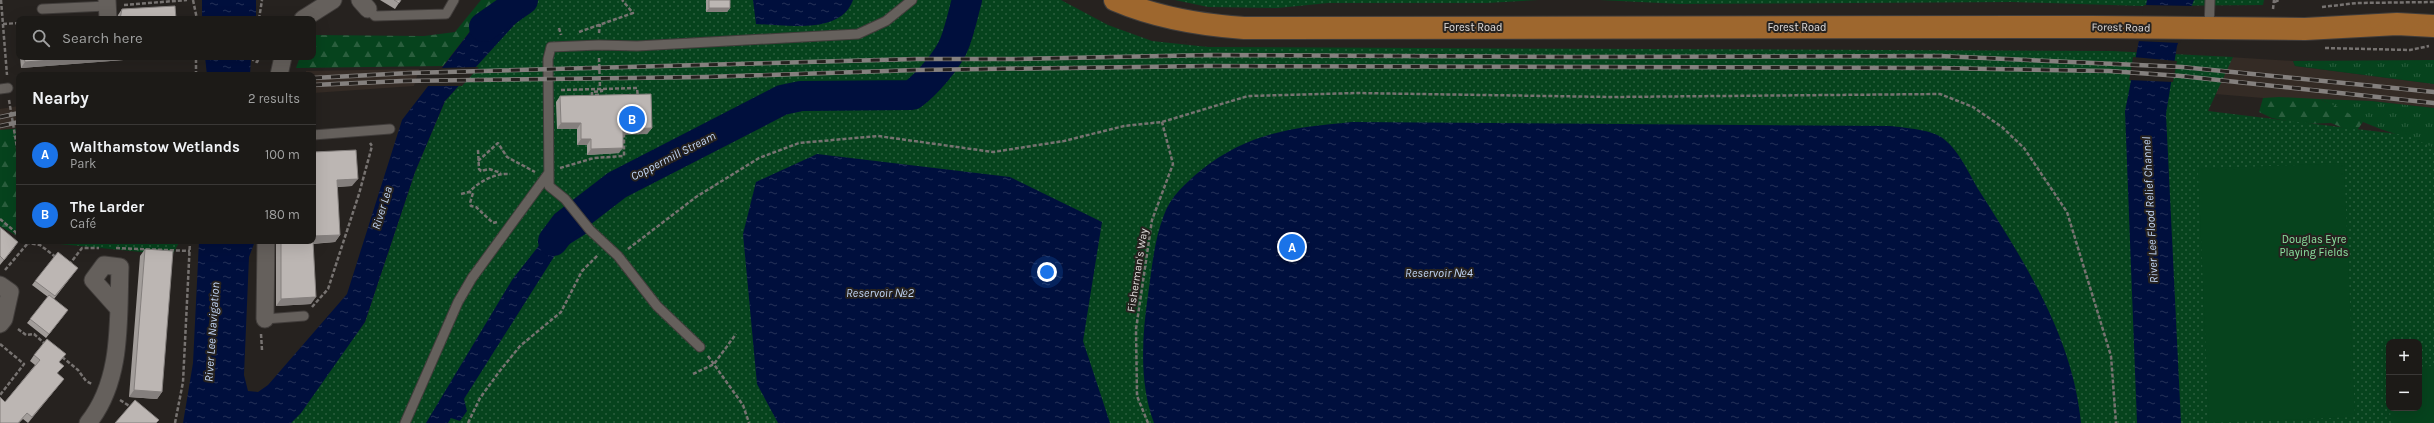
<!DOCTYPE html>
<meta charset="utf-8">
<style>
body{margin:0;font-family:Karla,sans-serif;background:#252320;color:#f1f3f6}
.controls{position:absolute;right:12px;bottom:12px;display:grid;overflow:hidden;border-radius:8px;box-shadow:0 4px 16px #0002}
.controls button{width:36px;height:36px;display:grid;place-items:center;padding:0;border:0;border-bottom:1px solid #3a3836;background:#1c1a17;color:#f1f3f6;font:20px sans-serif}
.you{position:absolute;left:1047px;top:272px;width:14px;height:14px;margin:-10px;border:3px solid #fff;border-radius:50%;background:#1a73e8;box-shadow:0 0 0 6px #1a73e833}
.badge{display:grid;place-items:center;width:26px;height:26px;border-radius:50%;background:#1a73e8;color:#fff;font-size:13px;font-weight:700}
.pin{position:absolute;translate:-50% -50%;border:2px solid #fff;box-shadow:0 1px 4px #0006}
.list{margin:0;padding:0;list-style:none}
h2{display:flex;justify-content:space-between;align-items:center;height:52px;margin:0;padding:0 16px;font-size:17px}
h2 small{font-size:13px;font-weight:400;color:#a0a1a1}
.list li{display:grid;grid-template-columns:26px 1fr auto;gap:12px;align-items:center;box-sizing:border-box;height:60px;padding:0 16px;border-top:1px solid #3a3836}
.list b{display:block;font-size:15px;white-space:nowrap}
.list p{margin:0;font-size:13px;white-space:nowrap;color:#a0a1a1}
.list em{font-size:13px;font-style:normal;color:#a0a1a1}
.icon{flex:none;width:22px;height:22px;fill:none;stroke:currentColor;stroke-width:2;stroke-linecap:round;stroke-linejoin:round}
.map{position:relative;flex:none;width:2434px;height:423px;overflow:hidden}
.search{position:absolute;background:#1c1a17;box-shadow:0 4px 16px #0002;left:16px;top:16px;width:300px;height:44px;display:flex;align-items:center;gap:10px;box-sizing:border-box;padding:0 14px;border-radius:8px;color:#a0a1a1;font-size:15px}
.panel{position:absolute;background:#1c1a17;box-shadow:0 4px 16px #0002;left:16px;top:72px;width:300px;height:172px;border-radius:8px}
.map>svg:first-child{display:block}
.built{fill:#342b25}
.grass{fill:url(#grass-tufts)}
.forest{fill:url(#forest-firs)}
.park{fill:url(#park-dots);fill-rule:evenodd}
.pitch{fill:#06431d}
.water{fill:url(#water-ripples)}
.pier{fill:#26221f}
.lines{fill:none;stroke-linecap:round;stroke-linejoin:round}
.river{stroke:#000f3d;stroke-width:30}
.service-casing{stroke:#413d3b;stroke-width:11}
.minor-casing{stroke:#413d3b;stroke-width:19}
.primary-casing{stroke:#413d3b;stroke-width:24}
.path{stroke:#777371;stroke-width:2.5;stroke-dasharray:4 2;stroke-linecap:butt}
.service{stroke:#65605c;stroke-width:9}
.minor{stroke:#65605c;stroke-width:17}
.primary{stroke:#9e672e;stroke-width:22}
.rail-casing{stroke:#84807e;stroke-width:4.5}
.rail{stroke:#26221f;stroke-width:3;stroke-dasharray:9;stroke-linecap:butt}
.wall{fill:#a29d9a}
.shaded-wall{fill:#847f7d}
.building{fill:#bcb6b3;stroke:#847f7d}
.labels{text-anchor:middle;stroke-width:4;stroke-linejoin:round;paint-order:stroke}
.street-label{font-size:11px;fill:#e0dcdb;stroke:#26221f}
.park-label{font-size:11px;fill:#8ce2a0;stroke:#26221f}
.water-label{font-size:12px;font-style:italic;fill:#c0d4f4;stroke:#26221f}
</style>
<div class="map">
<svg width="2434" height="423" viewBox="0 0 2434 423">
<defs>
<pattern id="grass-tufts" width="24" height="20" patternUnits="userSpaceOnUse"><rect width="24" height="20" fill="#06431d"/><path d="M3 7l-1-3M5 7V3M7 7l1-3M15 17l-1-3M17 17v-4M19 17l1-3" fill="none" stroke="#2a5e3d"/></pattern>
<pattern id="forest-firs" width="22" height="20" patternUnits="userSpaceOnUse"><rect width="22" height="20" fill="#06431d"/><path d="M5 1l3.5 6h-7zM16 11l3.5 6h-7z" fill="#2a5e3d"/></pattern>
<pattern id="park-dots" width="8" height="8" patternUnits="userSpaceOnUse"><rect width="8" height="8" fill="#06431d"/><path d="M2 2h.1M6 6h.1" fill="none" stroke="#2a5e3d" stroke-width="1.8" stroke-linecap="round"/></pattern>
<pattern id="water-ripples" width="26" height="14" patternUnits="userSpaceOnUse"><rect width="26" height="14" fill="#000f3d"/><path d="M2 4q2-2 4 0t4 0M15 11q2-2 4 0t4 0" fill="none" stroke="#253158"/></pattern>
</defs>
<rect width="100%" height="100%" fill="#26221f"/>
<path class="built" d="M 2213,56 L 2293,61 L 2295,66 L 2434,84 L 2434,108 L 2371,101 L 2263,98 L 2179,91 Z
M 419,69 L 414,86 L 313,93 L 313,75 L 306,75 L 306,71 Z
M 19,106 L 19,128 L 0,130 L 0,109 Z"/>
<path class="grass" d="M 2434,60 L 2434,84 L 2295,66 L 2293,61 Z
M 2319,99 L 2371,101 L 2434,108 L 2434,148 C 2411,138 2386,132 2363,122 C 2348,116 2335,105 2319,99 Z"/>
<path class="forest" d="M 481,0 L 498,0 L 485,12 L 443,66 L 296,68 L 300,57 L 313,57 L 313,35 L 424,36 L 455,32 Z
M 2279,97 L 2319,99 L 2338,107 L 2363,122 L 2355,133 L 2331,123 L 2302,124 L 2272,118 L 2259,112 L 2263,98 Z
M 13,129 L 19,172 L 19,237 L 0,226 L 0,130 Z"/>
<path class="park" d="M 513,0 L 1061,0 L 1108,25 L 1152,41 L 1208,47 L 2112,51 L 2233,57 L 2208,111 L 2406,135 L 2434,148 L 2434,423 L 291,423 L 365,322 L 415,172 L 445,101 L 525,12 ZM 2389,342 L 2419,342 L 2419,408 L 2389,408 Z
M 1175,0 L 1538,0 L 1487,3 L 1328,3 L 1278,8 L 1208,7 Z
M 1600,0 L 2264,0 L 2263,5 L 2142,6 L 2013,2 L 1680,4 Z
M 19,128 L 19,172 L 13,129 Z
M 29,241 L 180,241 L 172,255 Z"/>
<path class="pitch" d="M 2344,163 L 2355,417 L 2209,423 L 2198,169 Z
M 2434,366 L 2434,423 L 2391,423 L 2390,408 L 2419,408 L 2419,367 Z"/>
<path class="water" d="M 202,0 L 256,0 L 256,19 L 202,19 Z
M 498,0 L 513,0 L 526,12 L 445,101 L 415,172 L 365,322 L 301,413 L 291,423 L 183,423 L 193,363 L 199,241 L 255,241 L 249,257 L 244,375 L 248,391 L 258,392 L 268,385 L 347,294 L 402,120 L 485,12 Z
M 753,0 L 853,0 C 841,35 785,25 756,24 Z
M 2147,0 L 2194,0 L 2177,46 L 2166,114 L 2181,423 L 2137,423 L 2125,111 Z
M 205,57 L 251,57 L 250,75 L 207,75 Z
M 1352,122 L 1890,126 C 1905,128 1933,129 1945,140 C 1960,152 1970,176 1980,192 C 2025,263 2073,337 2081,423 L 1154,423 C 1139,383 1142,336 1148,295 C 1152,268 1154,240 1164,215 C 1170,197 1186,183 1200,171 C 1249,132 1291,128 1352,122 Z
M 817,154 L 1010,177 L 1102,222 L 1083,341 L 1110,423 L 778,423 L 757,384 L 743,234 L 756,182 Z
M 566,211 L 587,233 L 557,252 L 464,399 L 467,411 L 460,421 L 451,418 L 448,423 L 426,423 L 512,280 Z"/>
<path class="pier" d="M 2144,5 L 2194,6 L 2180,43 L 2137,41 Z
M 2133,57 L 2177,61 L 2173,82 L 2129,80 Z
M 479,67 L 462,86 L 425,86 L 439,68 Z"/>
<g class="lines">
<path class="river" d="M 484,27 L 523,0
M 553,241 L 565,225 L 617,185 L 782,100 L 801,96 L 912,95 C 926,85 949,59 955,42 C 960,29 963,14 967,0"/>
<defs>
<path id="service" d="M 42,9 L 107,6
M 368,9 L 375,16 L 446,14 L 454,0
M 2209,28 L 2210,0
M 0,89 L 8,88
M 313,135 L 390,129
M 265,319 L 304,316
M 700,347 L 657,306 L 618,256 L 590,230 L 565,199 L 549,186 L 548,59 L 551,47 L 599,45 L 637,46 L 858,34 L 886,21 L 912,0
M 405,423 L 458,302 L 472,278 L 548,174"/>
<path id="minor" d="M 107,0 L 108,19
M 360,0 L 368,9
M 303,19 L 333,0
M 279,75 L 283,57
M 0,285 L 10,292 L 4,319 L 0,324
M 265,319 L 266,241
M 88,423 C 123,380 118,319 120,267 L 104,265 L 93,280 L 118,308"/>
<path id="primary" d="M 1115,0 C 1157,18 1199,25 1244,28 L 2094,27 L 2305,29 L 2397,24 L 2434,26"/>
</defs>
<use href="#service" class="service-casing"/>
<use href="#minor" class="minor-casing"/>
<use href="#primary" class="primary-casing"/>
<path class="path" d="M 1,0 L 7,75
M 193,0 L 197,19
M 2275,2 L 2279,0
M 124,5 L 187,0
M 2322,7 L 2357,3 L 2434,2
M 2273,9 L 2274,0
M 259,19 L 262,0
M 3,24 L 19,23
M 559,28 L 561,35
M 579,32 L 633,13 L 622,0
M 599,33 L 600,24
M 2325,48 L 2410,50 L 2429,46
M 254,57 L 253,60 L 257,62 L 260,57
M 599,58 L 600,89
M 196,75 L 196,57
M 561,90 L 637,88 L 638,98
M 599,95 L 592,95 L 592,92 L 602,91 L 602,89
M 9,100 L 19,159
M 478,150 L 479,169 L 481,171 L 489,169 L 501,173
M 478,161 L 498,143 L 507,157 L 535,172
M 560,168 L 594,158 L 624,156 L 624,134
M 461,194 L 469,192
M 0,219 L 19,235
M 497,222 L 493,223 L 476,207 L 471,206 L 470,203 L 473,193 L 469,192 C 480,181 495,173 510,174
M 29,241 L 28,243 L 40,245 L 57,258
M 116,248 L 190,251
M 628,249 L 696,197 L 759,158 L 799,143 L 878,136 L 993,152 L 1064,141 L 1124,126 L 1162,122 L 1248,96 L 1356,93 L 1612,97 L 1940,94 L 1973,107 L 2002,127 L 2024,148 L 2067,212 L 2111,356 L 2116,423
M 69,265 L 82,248 L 99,248
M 5,270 L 28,243 L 26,241
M 312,307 L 328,289 L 359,194 L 372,146 L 370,143
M 18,329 L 26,335 L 34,334 L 45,344
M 261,334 L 262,350
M 0,344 L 24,364 L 0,395
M 708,356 L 743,405 L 749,423
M 62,357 L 78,370 L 86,381 L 92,384
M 693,374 L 714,364 L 736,334
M 120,400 L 131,407
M 175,423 L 183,382 L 190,241
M 468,423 L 480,398 L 499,372 L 520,346 L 561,312 L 582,271 L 598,255
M 1148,423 L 1137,396 L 1136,329 L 1152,220 L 1173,164 L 1162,122"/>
<use href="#service" class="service"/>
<use href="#minor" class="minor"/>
<use href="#primary" class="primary"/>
<defs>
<path id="rail" d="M 313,78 L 410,73 L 916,59 L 1016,59 L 1211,55 L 1575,57 L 1940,56 L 2182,67 L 2434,92
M 313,85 L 402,81 L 706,77 L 916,70 L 1208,66 L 1937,68 L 2109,71 L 2181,76 L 2434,103
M 0,117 L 19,113
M 0,126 L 19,122"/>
</defs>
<use href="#rail" class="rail-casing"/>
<use href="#rail" class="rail"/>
</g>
<path class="wall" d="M 380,0 L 401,0 L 395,9 Z
M 706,0 L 730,0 L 730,8 L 727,12 L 706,12 Z
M 122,9 L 176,19 L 117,19 L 118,15 Z
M 20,57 L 162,57 L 21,68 Z
M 560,96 L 652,128 L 647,134 L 623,134 L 619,153 L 587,155 L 587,145 L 577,145 L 577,129 L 557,129 L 556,102 Z
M 313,152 L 352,186 L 337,187 L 340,235 L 335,242 L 313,244 L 311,304 L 276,306 L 276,241 L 313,241 Z
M 0,227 L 14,248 L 0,265 Z
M 145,249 L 162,392 L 157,399 L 129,397 L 140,256 Z
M 78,268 L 54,299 L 65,314 L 46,338 L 27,323 L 48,297 L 32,285 L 35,281 Z
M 34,355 L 60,362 L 58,374 L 64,379 L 59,385 L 28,423 L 23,419 L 19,423 L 0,423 L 5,402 L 35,365 L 30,361 Z"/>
<path class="shaded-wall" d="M 709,8 L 730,8 L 727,12 L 706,12 Z
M 90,57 L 162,57 L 21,68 L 25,62 Z
M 561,123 L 581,123 L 577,129 L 557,129 Z
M 652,128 L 647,134 L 618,135 L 623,129 Z
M 581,139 L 591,139 L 587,145 L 577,145 Z
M 623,148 L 619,153 L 587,155 L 591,149 Z
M 358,179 L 352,186 L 331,187 L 337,180 Z
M 340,235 L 335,242 L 307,244 L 313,241 L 313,236 Z
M 18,242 L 14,248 L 0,265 L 4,260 Z
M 316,297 L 311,304 L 276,306 L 281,299 Z
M 64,379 L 59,385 L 28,423 L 32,417 Z
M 134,390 L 162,392 L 157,399 L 129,397 Z"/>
<path class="building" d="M 394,0 L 401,0 L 399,3 Z
M 709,0 L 730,0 L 730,8 L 709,8 Z
M 175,6 L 176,19 L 120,19 L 122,9 Z
M 24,57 L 90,57 L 25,62 Z
M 651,94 L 652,128 L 623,129 L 623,148 L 591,149 L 591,139 L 581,139 L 581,123 L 561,123 L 560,96 Z
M 356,150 L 358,179 L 337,180 L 340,235 L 313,236 L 313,152 Z
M 0,227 L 18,242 L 4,260 L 0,256 Z
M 281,241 L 313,241 L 316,297 L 281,299 Z
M 145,249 L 173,251 L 162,392 L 134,390 Z
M 58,252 L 78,268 L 55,296 L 35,281 Z
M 49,295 L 68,310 L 49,334 L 30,319 Z
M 47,339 L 66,354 L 59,362 L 64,366 L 57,373 L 64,379 L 32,417 L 27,413 L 18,423 L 0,423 L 0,397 L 5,402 L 40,360 L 34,355 Z
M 135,400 L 159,420 L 156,423 L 115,423 Z"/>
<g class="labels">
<g class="street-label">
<text x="1473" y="31">Forest Road</text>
<text x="1797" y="31">Forest Road</text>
<text transform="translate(2121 27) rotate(1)" y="4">Forest Road</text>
<text transform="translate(1137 270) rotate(-81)" y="4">Fisherman's Way</text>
</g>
<g class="park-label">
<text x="2314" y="243">Douglas Eyre<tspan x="2314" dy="13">Playing Fields</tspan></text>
</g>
<g class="water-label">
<text transform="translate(673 156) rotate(-27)" y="4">Coppermill Stream</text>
<text transform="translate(382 208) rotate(-73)" y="4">River Lea</text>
<text transform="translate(2150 210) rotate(-93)" y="4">River Lee Flood Relief Channel</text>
<text x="1439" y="277">Reservoir №4</text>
<text x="880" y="297">Reservoir №2</text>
<text transform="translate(212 332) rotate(-86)" y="4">River Lee Navigation</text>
</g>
</g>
</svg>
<div class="controls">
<button>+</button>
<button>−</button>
</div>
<div class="you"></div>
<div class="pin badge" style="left:1292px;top:247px">A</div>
<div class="pin badge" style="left:632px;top:119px">B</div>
<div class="search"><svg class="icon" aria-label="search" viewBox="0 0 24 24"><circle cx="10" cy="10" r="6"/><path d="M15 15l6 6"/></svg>Search here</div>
<section class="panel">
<h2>Nearby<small>2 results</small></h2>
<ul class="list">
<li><span class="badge">A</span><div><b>Walthamstow Wetlands</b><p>Park</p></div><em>100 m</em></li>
<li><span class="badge">B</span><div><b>The Larder</b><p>Café</p></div><em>180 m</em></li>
</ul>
</section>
</div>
